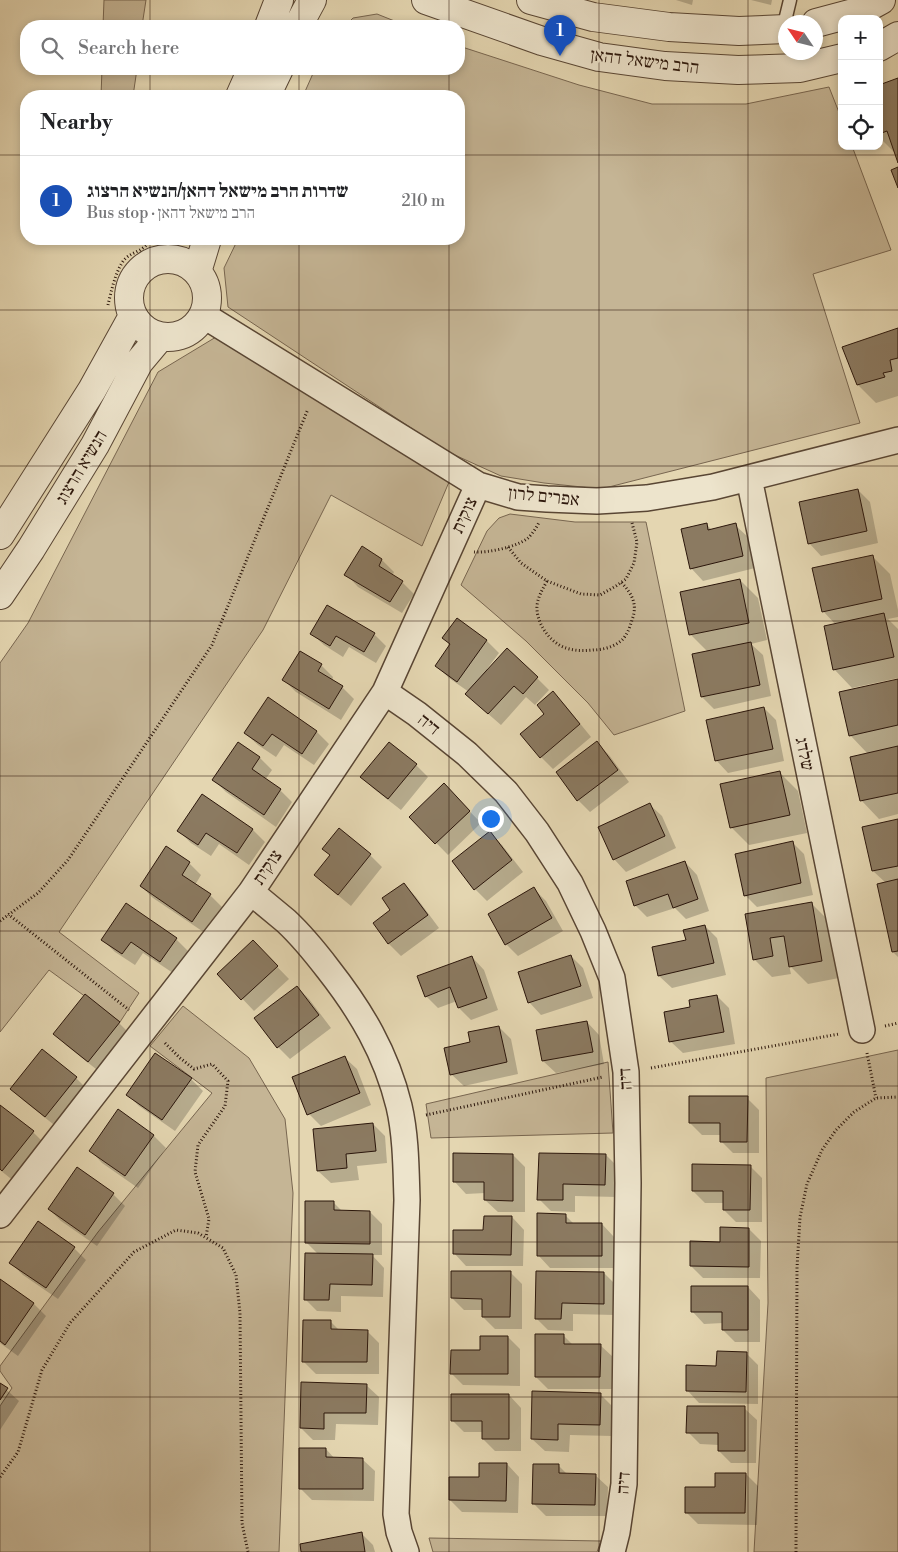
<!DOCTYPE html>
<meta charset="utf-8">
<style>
body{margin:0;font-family:"Libre Bodoni","Frank Ruhl Libre",serif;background:#f6f6f6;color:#202124}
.controls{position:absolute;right:15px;top:15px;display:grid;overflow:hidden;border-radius:10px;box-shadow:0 2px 8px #0003}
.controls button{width:45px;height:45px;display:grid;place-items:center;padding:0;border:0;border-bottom:1px solid #e0e0e0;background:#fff;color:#202124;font:25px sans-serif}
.compass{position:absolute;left:778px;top:15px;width:45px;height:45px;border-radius:50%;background:#fff;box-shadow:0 2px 8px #0003;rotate:305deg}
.you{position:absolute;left:490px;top:818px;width:18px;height:18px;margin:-12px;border:4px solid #fff;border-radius:50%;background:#1a73e8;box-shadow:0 0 0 8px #1a73e833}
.badge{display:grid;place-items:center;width:32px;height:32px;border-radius:50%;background:#8f2418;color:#fff;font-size:16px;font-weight:700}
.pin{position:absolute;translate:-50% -41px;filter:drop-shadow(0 1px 2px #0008)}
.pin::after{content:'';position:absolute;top:26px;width:18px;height:15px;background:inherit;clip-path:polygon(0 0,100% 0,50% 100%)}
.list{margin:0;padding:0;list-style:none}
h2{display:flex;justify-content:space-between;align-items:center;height:65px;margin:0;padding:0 20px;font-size:21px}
h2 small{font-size:16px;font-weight:400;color:#757577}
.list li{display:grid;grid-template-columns:32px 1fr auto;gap:15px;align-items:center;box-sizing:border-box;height:90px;padding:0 20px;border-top:1px solid #e0e0e0}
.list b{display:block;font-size:19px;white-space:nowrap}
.list p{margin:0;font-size:16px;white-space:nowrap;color:#757577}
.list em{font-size:16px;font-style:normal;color:#757577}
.icon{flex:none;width:28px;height:28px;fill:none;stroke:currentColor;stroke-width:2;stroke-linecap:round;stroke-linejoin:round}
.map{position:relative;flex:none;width:898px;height:1552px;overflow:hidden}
.search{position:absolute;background:#fff;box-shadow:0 2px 8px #0003;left:20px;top:20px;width:445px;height:55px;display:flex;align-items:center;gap:12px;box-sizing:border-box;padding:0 18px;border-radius:20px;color:#757577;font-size:19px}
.panel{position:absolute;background:#fff;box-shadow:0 2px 8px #0003;left:20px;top:90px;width:445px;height:155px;border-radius:20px}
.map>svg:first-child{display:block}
.green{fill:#c5b595;stroke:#786650}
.shadow{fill:#0003}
.building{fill:#8b7a61;stroke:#2b160b}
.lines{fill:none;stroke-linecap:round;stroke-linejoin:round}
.service-casing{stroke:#594634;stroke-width:15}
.minor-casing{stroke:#594634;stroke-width:28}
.tertiary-casing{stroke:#594634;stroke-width:30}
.path{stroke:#2b160b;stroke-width:3;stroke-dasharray:1 2.5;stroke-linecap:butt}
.service{stroke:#ede4cc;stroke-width:12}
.minor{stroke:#ede4cc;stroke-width:25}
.tertiary{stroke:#ede4cc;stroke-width:28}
.grid{fill:none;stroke:#2b160b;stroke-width:1;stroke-opacity:0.55}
.labels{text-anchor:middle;stroke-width:4.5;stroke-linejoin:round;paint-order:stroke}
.street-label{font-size:18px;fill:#2b160b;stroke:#ede4cc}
</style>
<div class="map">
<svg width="898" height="1552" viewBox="0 0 898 1552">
<rect width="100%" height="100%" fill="#e4d6b1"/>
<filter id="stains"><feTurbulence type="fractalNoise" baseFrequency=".004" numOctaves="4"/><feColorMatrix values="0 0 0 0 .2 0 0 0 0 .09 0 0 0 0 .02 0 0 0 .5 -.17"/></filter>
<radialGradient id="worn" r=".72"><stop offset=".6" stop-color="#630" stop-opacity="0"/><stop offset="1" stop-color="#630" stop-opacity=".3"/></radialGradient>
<path class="green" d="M 104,0 L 146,0 L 142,26 L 103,26 Z
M 377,14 L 407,26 L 345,26 L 353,18 Z
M 459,46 L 579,85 L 652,104 L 746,104 L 829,87 L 842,120 L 842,146 L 852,146 L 891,250 L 813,274 L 860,423 L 601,489 L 544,483 L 501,476 L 446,451 L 228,307 L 224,268 L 238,239 L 459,239 L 459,96 L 303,96 L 315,69 L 459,69 Z
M 102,69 L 137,69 L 133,96 L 101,96 Z
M 216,337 L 449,482 L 422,546 L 331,495 L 263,630 L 59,932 L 139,993 L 120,1022 L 49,970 L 0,1032 L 0,663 L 28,623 L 158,372 Z
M 510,514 L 575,522 L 646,522 L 685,711 L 614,735 L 588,703 L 526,641 L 461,585 L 487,531 L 499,518 Z
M 183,1006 L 249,1058 L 285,1119 L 293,1193 L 279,1552 L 0,1552 L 0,1406 L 12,1388 L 0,1371 L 0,1366 L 98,1232 L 212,1093 L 150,1046 Z
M 898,1050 L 898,1552 L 754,1552 L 768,1303 L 766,1078 Z
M 608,1062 L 613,1133 L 431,1138 L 426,1104 Z
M 429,1538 L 601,1541 L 597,1552 L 433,1552 Z"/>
<path class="shadow" d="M 676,0 L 693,0 L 692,5 Z
M 751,0 L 772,0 L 771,5 Z
M 898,80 L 898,159 L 897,155 L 879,137 L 879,86 Z
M 898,330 L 898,396 L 876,403 L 858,385 Z
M 858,490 L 870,502 L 878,543 L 821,556 L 809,543 Z
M 706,524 L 712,530 L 735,525 L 748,537 L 755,568 L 703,581 L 691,568 Z
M 362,548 L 382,560 L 394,572 L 392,576 L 402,582 L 414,594 L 402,613 L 358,587 L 346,574 Z
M 872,556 L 890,574 L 898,610 L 898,617 L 888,619 L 898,629 L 898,678 L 852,688 L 834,669 L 836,625 L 823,611 Z
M 740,580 L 758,598 L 767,640 L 751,644 L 763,655 L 771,696 L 714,709 L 702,697 L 708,652 L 691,635 L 681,593 Z
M 457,619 L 487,641 L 499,653 L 487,669 L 488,670 L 537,678 L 549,690 L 535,705 L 526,697 L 501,725 L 479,706 L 469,692 L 449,678 L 437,666 L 451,645 L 444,638 Z
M 311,633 L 374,634 L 386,646 L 376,663 L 349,647 L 343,657 L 324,645 Z
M 300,652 L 321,665 L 333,677 L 332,681 L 342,687 L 354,699 L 341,720 L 296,692 L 284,680 Z
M 898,681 L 898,814 L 879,819 L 861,800 L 868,754 L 850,735 Z
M 553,693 L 565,705 L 591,737 L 553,769 L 541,757 L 546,714 Z
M 268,699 L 317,732 L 329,744 L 314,765 L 284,745 L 276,757 L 258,745 L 245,733 Z
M 764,708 L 776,720 L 784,761 L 728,773 L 716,760 Z
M 597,743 L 609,755 L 629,782 L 590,812 L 578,800 Z
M 239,744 L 260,758 L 272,770 L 265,780 L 280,790 L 292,802 L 276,827 L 226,792 L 214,780 Z
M 416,765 L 428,777 L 401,810 L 374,789 L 362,777 Z
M 780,773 L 798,791 L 807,833 L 749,845 L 731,827 Z
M 444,785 L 481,823 L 448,855 L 411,817 Z
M 203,796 L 253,830 L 265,842 L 249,865 L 219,844 L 211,856 L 191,843 L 179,831 Z
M 649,804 L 662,816 L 676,848 L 626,872 L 614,859 L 600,827 Z
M 898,820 L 898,957 L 893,952 L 886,883 L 873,871 Z
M 490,833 L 502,845 L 523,872 L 487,901 L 475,889 Z
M 792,842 L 804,854 L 813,895 L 757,907 L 745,895 Z
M 324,849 L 370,855 L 382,867 L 351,906 L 328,887 L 316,875 L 331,856 Z
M 685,862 L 697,875 L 709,911 L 686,919 L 675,908 L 647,917 L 635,905 Z
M 189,863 L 201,875 L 195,885 L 210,895 L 222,907 L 205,933 L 153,898 L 141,886 Z
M 404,884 L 416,897 L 439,928 L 401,956 L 389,944 L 374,923 L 392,910 Z
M 534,889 L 546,901 L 563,931 L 518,956 L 506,944 L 489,914 Z
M 811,903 L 829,921 L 839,978 L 808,984 L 789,965 L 791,974 L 772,977 L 754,959 L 746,915 Z
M 705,926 L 717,938 L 726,975 L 672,988 L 659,976 L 653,948 L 687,941 Z
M 176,939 L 188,951 L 173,973 L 143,953 L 135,965 L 115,952 L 103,940 Z
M 253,942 L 289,979 L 254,1011 L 219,974 Z
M 571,956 L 583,968 L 593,998 L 541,1015 L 529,1002 Z
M 472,957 L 484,970 L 498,1010 L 471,1020 L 459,1008 L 457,1001 L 438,1008 L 426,996 Z
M 297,987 L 309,999 L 331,1028 L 290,1059 L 278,1047 Z
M 85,996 L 119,1023 L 131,1035 L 101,1073 L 67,1046 L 55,1034 Z
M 717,996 L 729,1008 L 735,1044 L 683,1053 L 670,1041 L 691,1008 Z
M 587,1022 L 599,1035 L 604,1064 L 556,1073 L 543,1061 L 538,1031 Z
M 499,1027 L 511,1039 L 518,1074 L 464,1086 L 451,1074 L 472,1043 Z
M 42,1051 L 76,1078 L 88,1090 L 58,1128 L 24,1101 L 12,1089 Z
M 344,1057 L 357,1069 L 371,1105 L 321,1126 L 309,1114 Z
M 191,1079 L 203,1091 L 175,1131 L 139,1106 L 127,1094 Z
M 747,1098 L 759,1110 L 759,1153 L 733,1153 L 721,1141 L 721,1135 L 702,1135 L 690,1123 Z
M 0,1106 L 33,1132 L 45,1144 L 15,1182 L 0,1170 Z
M 373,1124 L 385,1136 L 387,1163 L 357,1166 L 359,1180 L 331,1183 L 318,1171 Z
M 153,1135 L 166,1148 L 138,1188 L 102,1163 L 90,1150 Z
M 513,1155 L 525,1167 L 525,1212 L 498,1212 L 485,1200 L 485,1193 L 466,1194 L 454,1181 Z
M 606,1155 L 618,1167 L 617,1197 L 575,1196 L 575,1212 L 551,1211 L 539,1199 Z
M 750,1166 L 762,1178 L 762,1222 L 736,1222 L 724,1210 L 724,1203 L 705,1203 L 693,1191 Z
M 113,1194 L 125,1206 L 97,1246 L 61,1221 L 49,1209 Z
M 333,1202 L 342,1211 L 370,1212 L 382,1224 L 382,1255 L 372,1255 L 384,1268 L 383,1297 L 341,1296 L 341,1312 L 317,1311 L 305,1299 L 318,1254 L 306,1242 Z
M 565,1215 L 574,1224 L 602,1224 L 614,1237 L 614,1268 L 550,1268 L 538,1255 Z
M 512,1217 L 524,1230 L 523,1266 L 466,1266 L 454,1253 L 485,1232 Z
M 749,1229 L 761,1241 L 760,1278 L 703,1278 L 691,1266 L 721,1243 Z
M 74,1248 L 86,1260 L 58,1299 L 23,1275 L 11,1263 Z
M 510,1272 L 522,1284 L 522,1329 L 495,1329 L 483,1317 L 483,1310 L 464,1310 L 452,1298 Z
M 604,1273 L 616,1285 L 615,1315 L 573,1314 L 573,1331 L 548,1330 L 536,1318 Z
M 0,1280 L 34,1304 L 46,1316 L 18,1356 L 0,1343 Z
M 748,1287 L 760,1300 L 760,1342 L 735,1342 L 723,1330 L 723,1323 L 704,1324 L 692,1311 Z
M 330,1321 L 340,1331 L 367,1331 L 379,1343 L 379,1374 L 316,1374 L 303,1361 Z
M 564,1336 L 573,1345 L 600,1345 L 613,1357 L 612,1389 L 548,1389 L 536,1377 Z
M 508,1337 L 520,1349 L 520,1386 L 463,1385 L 451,1373 L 481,1352 Z
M 746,1353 L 758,1365 L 758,1404 L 699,1403 L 687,1390 L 718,1367 Z
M 0,1384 L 19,1401 L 0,1430 Z
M 366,1385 L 379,1397 L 378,1425 L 336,1424 L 335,1440 L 313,1440 L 301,1428 Z
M 600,1394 L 612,1406 L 612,1436 L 570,1435 L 569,1452 L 545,1451 L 532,1439 Z
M 509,1395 L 521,1408 L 521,1451 L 495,1451 L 483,1439 L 483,1432 L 464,1432 L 452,1420 Z
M 744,1408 L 757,1420 L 756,1463 L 731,1463 L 719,1451 L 719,1445 L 700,1444 L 688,1432 Z
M 326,1449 L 335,1459 L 362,1459 L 375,1471 L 374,1501 L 312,1500 L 300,1488 Z
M 507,1464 L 519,1477 L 518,1513 L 462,1512 L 450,1500 L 480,1478 Z
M 559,1466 L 568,1475 L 595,1475 L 608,1487 L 607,1516 L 546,1516 L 534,1504 Z
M 746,1474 L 758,1486 L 757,1525 L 698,1524 L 686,1512 L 716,1488 Z
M 361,1533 L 373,1545 L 375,1552 L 303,1552 Z"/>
<path class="building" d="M 898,78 L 898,163 L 887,131 L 879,134 L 879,85 Z
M 898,167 L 898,188 L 891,170 Z
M 898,328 L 898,358 L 890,360 L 892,371 L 883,373 L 885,377 L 857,385 L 842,347 Z
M 858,489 L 867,531 L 808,544 L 799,502 Z
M 707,523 L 708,530 L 736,523 L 743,556 L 690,569 L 681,529 Z
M 362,546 L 382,559 L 379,566 L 403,581 L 390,602 L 344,575 Z
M 873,555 L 882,599 L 822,612 L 812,568 Z
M 740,579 L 749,623 L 689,635 L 680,592 Z
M 327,605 L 375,633 L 364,652 L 336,636 L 330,646 L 310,634 Z
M 884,613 L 894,657 L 833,670 L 824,626 Z
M 457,618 L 487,640 L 457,682 L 435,666 L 450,644 L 442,638 Z
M 751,642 L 760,685 L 701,697 L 692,654 Z
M 507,648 L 538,677 L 523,694 L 514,686 L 488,714 L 465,694 Z
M 300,651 L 322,664 L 318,671 L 343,686 L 329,709 L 282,680 Z
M 898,679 L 898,725 L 849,736 L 839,692 Z
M 553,691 L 580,724 L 540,758 L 520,734 L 544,714 L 537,705 Z
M 268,697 L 317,731 L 302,754 L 272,734 L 263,746 L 244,733 Z
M 764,707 L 773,749 L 715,761 L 706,720 Z
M 597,741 L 618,770 L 577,801 L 556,772 Z
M 238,742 L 260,757 L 252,769 L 281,789 L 264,815 L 212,780 Z
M 389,742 L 417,764 L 388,799 L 360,777 Z
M 898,746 L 898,793 L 860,801 L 850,757 Z
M 780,771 L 790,815 L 730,828 L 720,784 Z
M 444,783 L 470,811 L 435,844 L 409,817 Z
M 202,794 L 253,829 L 237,853 L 206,833 L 198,845 L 177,831 Z
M 650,803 L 665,836 L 613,860 L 598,827 Z
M 898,819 L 898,866 L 872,871 L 862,827 Z
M 339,828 L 371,854 L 338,895 L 314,875 L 330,855 L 322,849 Z
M 490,831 L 512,860 L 474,890 L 452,861 Z
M 793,841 L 801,883 L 744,896 L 735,854 Z
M 166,846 L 190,862 L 182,875 L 211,894 L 192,922 L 140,886 Z
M 685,861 L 698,899 L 673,908 L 668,894 L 634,906 L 626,881 Z
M 898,879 L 898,951 L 892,952 L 877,884 Z
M 404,883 L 428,915 L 388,944 L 373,923 L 390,910 L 382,898 Z
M 534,887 L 552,918 L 505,945 L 488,914 Z
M 812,902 L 822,961 L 789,967 L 784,936 L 770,938 L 773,956 L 753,960 L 745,914 Z
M 126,903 L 177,938 L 160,962 L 131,942 L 122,954 L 101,940 Z
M 705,925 L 714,963 L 658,976 L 652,947 L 686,940 L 683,930 Z
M 253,940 L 278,966 L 241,1000 L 217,974 Z
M 571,955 L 581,986 L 528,1003 L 518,972 Z
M 472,956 L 487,998 L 458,1008 L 450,987 L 425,997 L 417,976 Z
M 297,986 L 319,1015 L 277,1048 L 254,1018 Z
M 85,994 L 120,1022 L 88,1062 L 53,1034 Z
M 717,995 L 724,1032 L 669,1042 L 664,1012 L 690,1007 L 689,1000 Z
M 587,1021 L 593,1052 L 542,1061 L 536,1030 Z
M 499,1026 L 507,1062 L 450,1075 L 444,1048 L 470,1042 L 468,1032 Z
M 42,1049 L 77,1077 L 45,1117 L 10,1089 Z
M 155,1053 L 192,1078 L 162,1120 L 126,1095 Z
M 345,1056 L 360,1093 L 307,1115 L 292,1077 Z
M 689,1096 L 748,1096 L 747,1142 L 720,1142 L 720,1123 L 689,1123 Z
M 0,1105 L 34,1131 L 2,1171 L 0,1169 Z
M 118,1109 L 154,1135 L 125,1176 L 89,1151 Z
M 373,1123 L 376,1151 L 346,1154 L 347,1168 L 317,1171 L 313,1129 Z
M 453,1153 L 513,1154 L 513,1201 L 484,1200 L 484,1182 L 453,1182 Z
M 539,1153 L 606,1154 L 605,1185 L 563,1184 L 563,1200 L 537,1200 Z
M 692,1164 L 751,1165 L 750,1210 L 723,1210 L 723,1191 L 692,1191 Z
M 77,1167 L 114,1193 L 85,1235 L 48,1209 Z
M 305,1201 L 334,1201 L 334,1210 L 370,1211 L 370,1244 L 305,1243 Z
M 537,1213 L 566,1214 L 566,1223 L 602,1223 L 602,1256 L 537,1256 Z
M 484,1216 L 512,1216 L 511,1255 L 453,1254 L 453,1230 L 483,1230 Z
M 38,1221 L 75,1247 L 46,1288 L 9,1263 Z
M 720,1227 L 749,1228 L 749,1267 L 690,1266 L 690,1241 L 720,1242 Z
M 305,1253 L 373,1254 L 372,1285 L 330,1284 L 329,1300 L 304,1300 Z
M 451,1271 L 511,1271 L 510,1317 L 482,1317 L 482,1299 L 451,1298 Z
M 536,1271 L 604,1272 L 604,1304 L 562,1303 L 561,1319 L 535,1319 Z
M 0,1279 L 34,1303 L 5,1345 L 0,1341 Z
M 691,1286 L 748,1286 L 748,1330 L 722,1330 L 722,1312 L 691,1312 Z
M 303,1320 L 331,1320 L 331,1329 L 368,1330 L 367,1362 L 302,1362 Z
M 535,1334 L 564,1334 L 564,1344 L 601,1344 L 600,1377 L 535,1377 Z
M 480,1336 L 508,1336 L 508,1374 L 450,1374 L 451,1350 L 480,1350 Z
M 717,1351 L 747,1352 L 746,1392 L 686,1391 L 686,1365 L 716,1366 Z
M 301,1382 L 367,1384 L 366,1413 L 324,1413 L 324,1429 L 300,1428 Z
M 0,1383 L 8,1388 L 0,1400 Z
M 532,1391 L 601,1393 L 600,1425 L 558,1424 L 558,1440 L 531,1439 Z
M 451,1394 L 509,1394 L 509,1439 L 482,1439 L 482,1421 L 451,1421 Z
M 687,1406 L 745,1406 L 745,1451 L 718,1451 L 718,1433 L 686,1433 Z
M 299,1448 L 326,1448 L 326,1457 L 363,1458 L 363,1489 L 299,1489 Z
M 479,1463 L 507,1463 L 506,1501 L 449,1500 L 449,1477 L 479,1477 Z
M 533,1464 L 559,1464 L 559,1473 L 596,1474 L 595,1505 L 532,1504 Z
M 715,1473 L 746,1473 L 745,1513 L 685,1513 L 685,1487 L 715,1487 Z
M 362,1532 L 365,1552 L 301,1552 L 300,1544 Z"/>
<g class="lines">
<defs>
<path id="service" d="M 783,29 L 790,0"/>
<path id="minor" d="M 203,315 L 478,485 L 518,497 L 547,499 L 597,501 L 647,498 L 713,487 L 898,440
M 749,478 L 862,1030
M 385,692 L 417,714 L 467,754 L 506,792 L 537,832 L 570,883 L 593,931 L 612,978 L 626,1072 L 628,1183 L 624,1484 L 617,1532 L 612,1552
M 251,892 C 262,901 274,911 286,921 C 301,935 315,952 328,969 C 361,1011 386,1053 399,1106 C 406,1136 406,1169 407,1200 L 396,1514 L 399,1532 L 406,1552
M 0,1215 L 251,892 L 385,692 L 478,485"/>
<path id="tertiary" d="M 426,0 L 542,41 L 599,57 L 665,66 L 738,70 L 800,68 L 842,58
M 531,0 L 593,17 L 669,27 L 739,31 L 786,29
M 816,23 L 861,11 L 881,0
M 269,26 L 279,0
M 298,26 L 312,0
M 879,47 L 898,36
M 240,96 L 252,69
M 266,96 L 279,69
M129 298a39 39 0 1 1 78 0a39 39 0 1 1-78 0Z
M 197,272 L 207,239
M 0,535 L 92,390 L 133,316
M 0,595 L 31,549 L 95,445 L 139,362 L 160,337"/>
</defs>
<use href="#service" class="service-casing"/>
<use href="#minor" class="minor-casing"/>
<use href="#tertiary" class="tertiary-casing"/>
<path class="path" d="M 170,239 L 173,240
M 108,305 C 111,292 116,270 124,260 C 132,251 144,252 151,239
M 508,547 L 521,563 L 547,581 L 581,594 L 600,595 L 616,586 L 626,579 L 634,563 L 637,542 L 632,523
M 474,552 C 488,553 517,547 528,538 C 532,534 537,527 539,522
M 547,581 C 542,590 538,597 537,606 C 536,623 550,643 566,648 C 575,651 584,651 593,650 C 602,650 614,647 622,640 C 627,635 630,627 632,620 C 638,604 632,594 621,582
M 8,914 L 129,1010
M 0,921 L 38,893 L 68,860 L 212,645 L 308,409
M 885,1026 L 898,1023
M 165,1043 L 180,1058 L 194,1069 L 212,1064 L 228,1081 L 225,1106 L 198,1145 L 195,1172 L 209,1219 L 206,1237
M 867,1053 L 876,1098
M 651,1068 L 839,1034
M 426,1115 L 603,1077
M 0,1477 L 18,1452 L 42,1370 L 70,1323 L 134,1252 L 176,1230 L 198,1233 L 223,1248 L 236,1275 L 240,1313 L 242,1523 L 248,1552
M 796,1552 L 797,1268 L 800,1217 L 807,1184 L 822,1150 L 836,1130 L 854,1112 L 876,1098 L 898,1097"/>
<use href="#service" class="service"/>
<use href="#minor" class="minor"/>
<use href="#tertiary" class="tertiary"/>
</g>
<path class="grid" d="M 150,0 L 150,26M 299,0 L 299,26M 449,0 L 449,26M 599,0 L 599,1552M 748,0 L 748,1552M 150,69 L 150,96M 299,69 L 299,96M 449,69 L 449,96M 0,155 L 26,155M 459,155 L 898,155M 150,239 L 150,1552M 299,239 L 299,1552M 449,239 L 449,1552M 0,310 L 898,310M 0,466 L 898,466M 0,621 L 898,621M 0,776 L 898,776M 0,931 L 898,931M 0,1086 L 898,1086M 0,1242 L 898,1242M 0,1397 L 898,1397"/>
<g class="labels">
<g class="street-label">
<text transform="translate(645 61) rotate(7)" y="6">הרב מישאל דהאן</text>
<text transform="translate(81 467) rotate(-59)" y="6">הנשיא הרצוג</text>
<text transform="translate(544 496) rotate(6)" y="6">אפרים לרון</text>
<text transform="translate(464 515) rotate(-65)" y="6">צוקית</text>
<text transform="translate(429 724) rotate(38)" y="6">דיה</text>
<text transform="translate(805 754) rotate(78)" y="6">שלדג</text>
<text transform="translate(267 867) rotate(-56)" y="6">צוקית</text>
<text transform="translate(625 1079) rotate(-94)" y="6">דיה</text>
<text transform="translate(623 1483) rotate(-86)" y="6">דיה</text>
</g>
</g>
<rect width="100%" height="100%" filter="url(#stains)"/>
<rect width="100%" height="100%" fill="url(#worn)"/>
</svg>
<div class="controls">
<button>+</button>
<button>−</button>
<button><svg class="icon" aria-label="locate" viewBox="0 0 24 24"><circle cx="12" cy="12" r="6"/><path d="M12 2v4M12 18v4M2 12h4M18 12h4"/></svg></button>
</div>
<svg class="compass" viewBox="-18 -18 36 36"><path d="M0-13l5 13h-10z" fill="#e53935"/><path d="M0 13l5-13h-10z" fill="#757577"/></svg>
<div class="you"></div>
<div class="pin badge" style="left:560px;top:56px;background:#1a4fb4">1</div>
<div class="search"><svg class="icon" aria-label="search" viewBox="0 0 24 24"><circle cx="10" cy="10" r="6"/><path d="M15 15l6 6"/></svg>Search here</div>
<section class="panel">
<h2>Nearby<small></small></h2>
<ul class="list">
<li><span class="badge" style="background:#1a4fb4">1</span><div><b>שדרות הרב מישאל דהאן/הנשיא הרצוג</b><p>Bus stop · הרב מישאל דהאן</p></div><em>210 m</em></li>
</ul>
</section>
</div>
